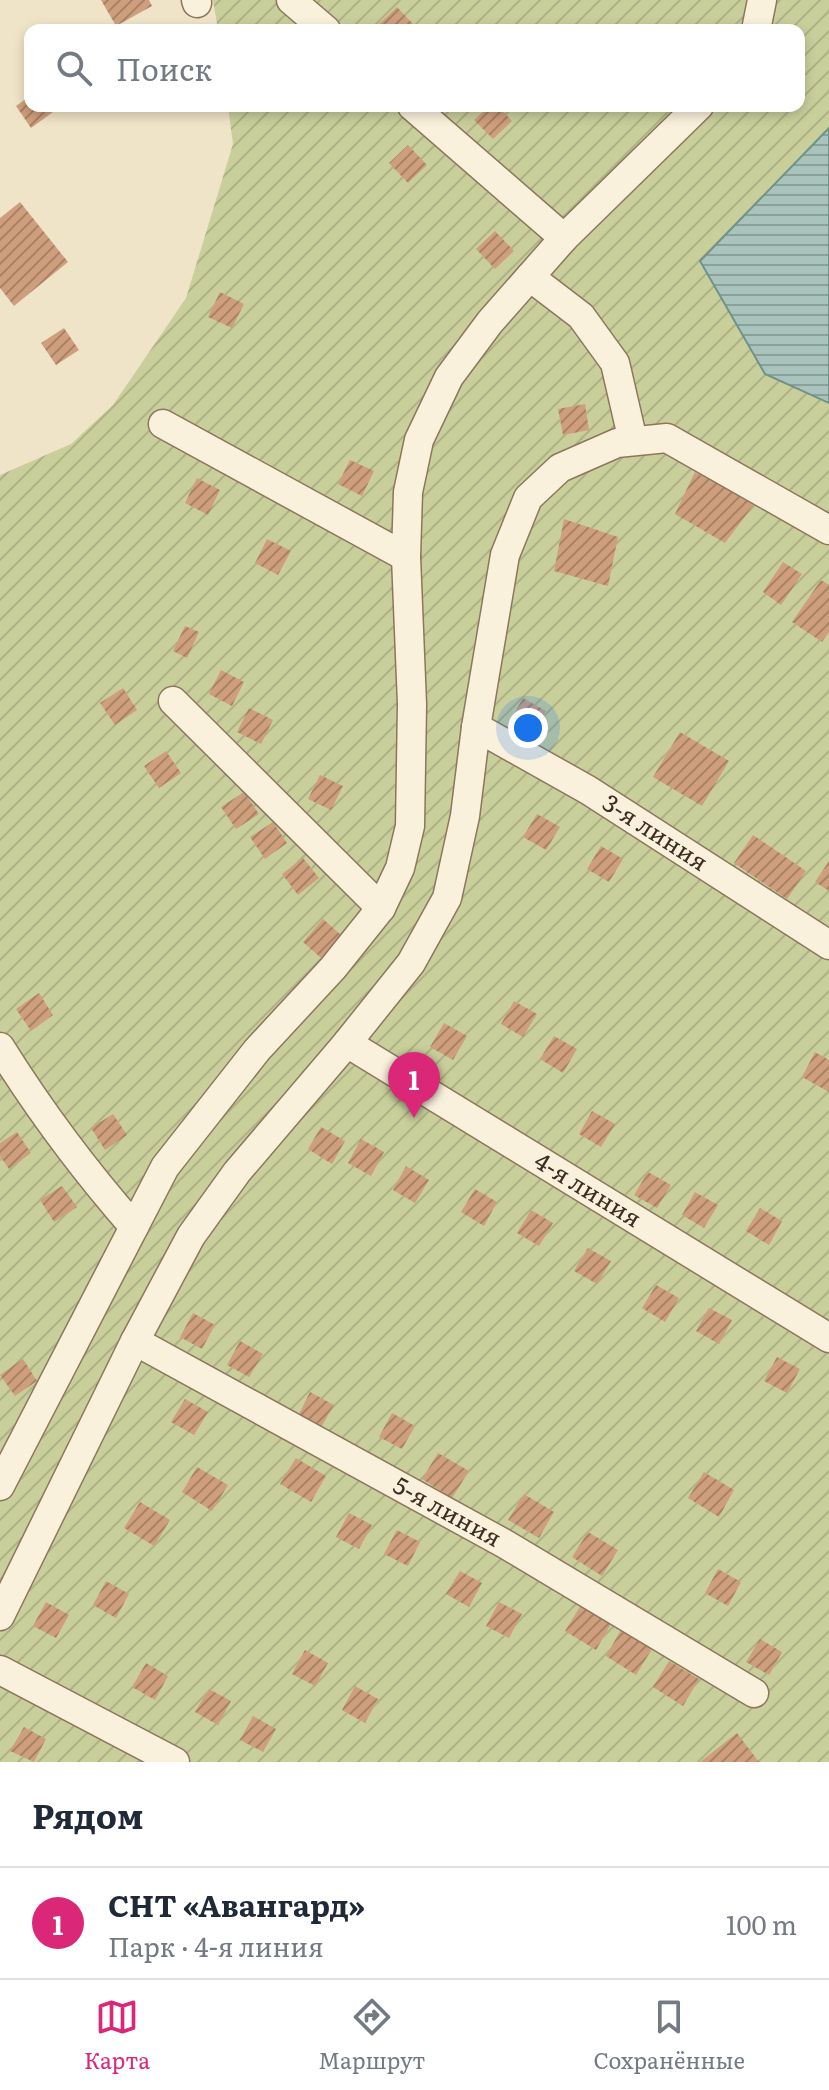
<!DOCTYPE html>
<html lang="ru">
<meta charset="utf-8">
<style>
body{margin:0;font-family:Literata,serif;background:#f2f2f3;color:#1f2937}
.you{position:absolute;left:528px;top:728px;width:28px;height:28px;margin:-20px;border:6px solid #fff;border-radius:50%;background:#1a73e8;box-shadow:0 0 0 12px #1a73e833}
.badge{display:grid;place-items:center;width:52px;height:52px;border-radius:50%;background:#db2777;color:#fff;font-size:26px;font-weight:700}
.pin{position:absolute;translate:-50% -66px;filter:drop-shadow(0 2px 4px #0008)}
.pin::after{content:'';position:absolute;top:42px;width:28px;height:24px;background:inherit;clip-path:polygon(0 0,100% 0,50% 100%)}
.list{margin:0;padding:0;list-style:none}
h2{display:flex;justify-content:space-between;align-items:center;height:104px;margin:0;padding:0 32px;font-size:34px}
h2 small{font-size:26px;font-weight:400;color:#747a83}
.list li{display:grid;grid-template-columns:52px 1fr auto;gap:24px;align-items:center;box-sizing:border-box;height:112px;padding:0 32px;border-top:2px solid #e0e1e3}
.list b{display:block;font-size:30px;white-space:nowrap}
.list p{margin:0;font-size:26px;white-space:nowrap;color:#747a83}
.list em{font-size:26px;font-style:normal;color:#747a83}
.icon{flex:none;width:44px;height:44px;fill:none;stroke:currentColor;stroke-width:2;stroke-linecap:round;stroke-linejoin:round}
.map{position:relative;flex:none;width:829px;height:1762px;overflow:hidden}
.search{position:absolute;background:#fff;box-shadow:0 4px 12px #0003;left:24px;right:24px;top:24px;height:88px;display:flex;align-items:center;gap:20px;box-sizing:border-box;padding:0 28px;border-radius:16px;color:#747a83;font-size:30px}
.sheet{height:216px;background:#fff}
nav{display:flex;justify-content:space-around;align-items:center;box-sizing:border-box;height:112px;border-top:2px solid #e0e1e3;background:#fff;font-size:22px;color:#747a83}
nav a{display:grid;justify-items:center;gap:4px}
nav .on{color:#db2777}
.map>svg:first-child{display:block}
.garden{fill:url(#garden-furrows)}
.water{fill:url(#water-rules);stroke:#6f938a;stroke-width:2}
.building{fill:url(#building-hatch)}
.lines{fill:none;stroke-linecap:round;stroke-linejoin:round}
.minor-casing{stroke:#8d765c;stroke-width:31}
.minor{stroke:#faf1dc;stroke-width:28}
.labels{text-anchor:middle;stroke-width:8;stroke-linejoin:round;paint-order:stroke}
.street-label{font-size:24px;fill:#3d2e20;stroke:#f7eed8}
</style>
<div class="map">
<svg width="829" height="1762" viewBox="0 0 829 1762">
<defs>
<pattern id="garden-furrows" width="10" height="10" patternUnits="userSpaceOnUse" patternTransform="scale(2)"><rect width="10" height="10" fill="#c9cf9b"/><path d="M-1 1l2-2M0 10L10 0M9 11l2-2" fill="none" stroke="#aeb285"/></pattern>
<pattern id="water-rules" width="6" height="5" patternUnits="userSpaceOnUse" patternTransform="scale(2)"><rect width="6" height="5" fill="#a9c4bc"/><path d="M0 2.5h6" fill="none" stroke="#8ba098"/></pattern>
<pattern id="building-hatch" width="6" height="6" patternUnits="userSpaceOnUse" patternTransform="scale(2)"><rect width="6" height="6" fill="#cf9f7d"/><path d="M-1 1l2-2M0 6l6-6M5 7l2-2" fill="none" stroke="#a98266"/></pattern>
</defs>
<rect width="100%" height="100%" fill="#f0e4c8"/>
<path class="garden" d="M 213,0 L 829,0 L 829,1762 L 0,1762 L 0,475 L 71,444 L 113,405 L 186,298 L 233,144 L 228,106 L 799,106 L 799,30 L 218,30 Z"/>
<path class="water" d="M 829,128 L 829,403 L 765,374 L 700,261 Z"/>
<path class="building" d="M 101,0 L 149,0 L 152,6 L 116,26 Z
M 397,7 L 416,27 L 412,30 L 383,30 L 378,25 Z
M 30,96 L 30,106 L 49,106 L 53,112 L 31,128 L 16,106 Z
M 489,106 L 498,106 L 512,121 L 493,139 L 474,120 Z
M 408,145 L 427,165 L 408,183 L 389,163 Z
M 20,202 L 68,262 L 14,306 L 0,288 L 0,218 Z
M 495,231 L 514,251 L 495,269 L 476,249 Z
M 220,292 L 244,304 L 232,328 L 208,317 Z
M 64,328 L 79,350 L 56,365 L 41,343 Z
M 585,404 L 589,430 L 563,435 L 558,409 Z
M 350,460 L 374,471 L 362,496 L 338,484 Z
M 695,472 L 755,503 L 725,543 L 675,514 Z
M 197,478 L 220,490 L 208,515 L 185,503 Z
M 564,519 L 618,537 L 608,586 L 554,571 Z
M 267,539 L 291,551 L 278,575 L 255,563 Z
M 783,562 L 802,574 L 781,605 L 763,592 Z
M 821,580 L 829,585 L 829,632 L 822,642 L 792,622 Z
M 185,626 L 199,632 L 187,658 L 173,651 Z
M 221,670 L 244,682 L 232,706 L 209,694 Z
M 123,688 L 137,710 L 115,725 L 100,703 Z
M 523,698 L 546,711 L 532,734 L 510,721 Z
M 249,708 L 273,720 L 261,744 L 237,732 Z
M 680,732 L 729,761 L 702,806 L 653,777 Z
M 166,751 L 181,773 L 159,788 L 144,766 Z
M 320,775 L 343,786 L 331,810 L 308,799 Z
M 244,792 L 259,814 L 236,829 L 221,807 Z
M 537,814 L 560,827 L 546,850 L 523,837 Z
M 273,822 L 287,843 L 265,859 L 250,837 Z
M 753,835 L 806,871 L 787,899 L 734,863 Z
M 601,846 L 623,859 L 609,882 L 587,869 Z
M 303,858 L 319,878 L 298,895 L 282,874 Z
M 829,861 L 829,891 L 815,882 Z
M 323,919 L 341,935 L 321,958 L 303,942 Z
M 39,993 L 53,1015 L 31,1031 L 16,1009 Z
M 514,1001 L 537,1014 L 523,1037 L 501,1024 Z
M 444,1023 L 467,1036 L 453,1060 L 430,1047 Z
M 554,1036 L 577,1049 L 563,1073 L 540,1059 Z
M 815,1052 L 829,1060 L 829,1092 L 802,1077 Z
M 592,1111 L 615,1124 L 601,1147 L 579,1134 Z
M 113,1114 L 127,1135 L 105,1150 L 91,1128 Z
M 321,1127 L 345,1141 L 332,1164 L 308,1149 Z
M 17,1132 L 31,1153 L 9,1169 L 0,1156 L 0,1143 Z
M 361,1139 L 384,1152 L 371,1176 L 348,1163 Z
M 406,1166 L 429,1180 L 415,1203 L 393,1190 Z
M 648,1172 L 671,1185 L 657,1208 L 634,1195 Z
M 62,1186 L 77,1207 L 54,1222 L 40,1200 Z
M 475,1189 L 497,1202 L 484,1226 L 461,1212 Z
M 695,1192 L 718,1205 L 704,1228 L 682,1215 Z
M 760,1208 L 782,1221 L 769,1245 L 746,1231 Z
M 531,1210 L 553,1223 L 539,1246 L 517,1233 Z
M 588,1248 L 611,1261 L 597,1284 L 574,1271 Z
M 656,1285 L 679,1298 L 665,1322 L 642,1308 Z
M 709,1308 L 732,1320 L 719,1344 L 696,1331 Z
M 193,1313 L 215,1325 L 202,1349 L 180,1337 Z
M 240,1341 L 263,1354 L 249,1377 L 227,1365 Z
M 777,1357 L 800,1369 L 787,1393 L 764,1381 Z
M 23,1359 L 37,1381 L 15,1396 L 0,1375 Z
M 310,1392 L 334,1405 L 320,1429 L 298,1416 Z
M 185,1399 L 208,1412 L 194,1435 L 171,1422 Z
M 392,1413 L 415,1426 L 402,1449 L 379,1437 Z
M 438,1453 L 469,1471 L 452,1498 L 422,1479 Z
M 296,1458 L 326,1476 L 311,1502 L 280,1484 Z
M 197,1467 L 228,1485 L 212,1511 L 182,1492 Z
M 704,1472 L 734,1490 L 719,1517 L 688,1498 Z
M 524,1494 L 554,1512 L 539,1538 L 508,1520 Z
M 140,1502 L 170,1520 L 154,1546 L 124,1528 Z
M 349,1513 L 372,1525 L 359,1549 L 336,1537 Z
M 397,1530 L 420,1542 L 408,1566 L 384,1554 Z
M 588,1532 L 618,1550 L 602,1576 L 572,1557 Z
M 718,1569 L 741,1582 L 728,1606 L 705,1593 Z
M 460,1571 L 482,1583 L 469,1607 L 446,1594 Z
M 106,1581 L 129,1594 L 116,1618 L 93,1605 Z
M 46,1602 L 69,1615 L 56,1638 L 33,1626 Z
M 499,1602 L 522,1614 L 509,1638 L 486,1626 Z
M 581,1605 L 611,1624 L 596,1650 L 565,1631 Z
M 621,1630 L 652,1649 L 636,1675 L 606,1656 Z
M 760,1639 L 782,1652 L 769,1675 L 746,1662 Z
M 305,1650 L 328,1663 L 315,1686 L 292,1674 Z
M 669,1661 L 699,1679 L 683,1706 L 653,1687 Z
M 146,1663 L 168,1676 L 155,1700 L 132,1687 Z
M 355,1686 L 378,1699 L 365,1723 L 342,1710 Z
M 209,1689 L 231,1701 L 218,1725 L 195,1712 Z
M 253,1716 L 276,1729 L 263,1752 L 240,1740 Z
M 24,1727 L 46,1739 L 34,1762 L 10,1751 Z
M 737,1733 L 759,1762 L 700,1762 Z"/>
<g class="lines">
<defs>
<g id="minor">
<path d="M 196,0 L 197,3"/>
<path d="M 291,0 L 326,30"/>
<path d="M 756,30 L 762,0"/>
<path d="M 412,106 L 564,238"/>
<path d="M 530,277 L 581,316 L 615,363 L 633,441"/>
<path d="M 163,424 L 406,557"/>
<path d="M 173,701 L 381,908"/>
<path id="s1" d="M 476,727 L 588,790 L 829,945"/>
<path id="s2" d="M 347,1043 L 829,1338"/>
<path d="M 0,1047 C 40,1111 84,1170 134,1227"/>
<path id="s3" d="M 135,1341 L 505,1544 L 754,1693"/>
<path d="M 0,1486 L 165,1167 L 257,1050 L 333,968 L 381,908 L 400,868 L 410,826 L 412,704 L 406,557 L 408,492 L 419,440 L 449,377 L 490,322 L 564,238 L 699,106"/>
<path d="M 0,1616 L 135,1341 L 191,1236 L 237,1172 L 347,1043 L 411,963 L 447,898 L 465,816 L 476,727 L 505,555 L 528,498 L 560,468 L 617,443 L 667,438 L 829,530"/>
<path d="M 0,1670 L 175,1762"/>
</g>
</defs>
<use href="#minor" class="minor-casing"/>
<use href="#minor" class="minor"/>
</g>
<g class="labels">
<g class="street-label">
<text dy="8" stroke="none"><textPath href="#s1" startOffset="208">3-я линия</textPath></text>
<text dy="8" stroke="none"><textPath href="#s2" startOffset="282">4-я линия</textPath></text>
<text dy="8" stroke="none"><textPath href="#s3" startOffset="356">5-я линия</textPath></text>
</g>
</g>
</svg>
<div class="you"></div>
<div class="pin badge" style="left:414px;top:1118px">1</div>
<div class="search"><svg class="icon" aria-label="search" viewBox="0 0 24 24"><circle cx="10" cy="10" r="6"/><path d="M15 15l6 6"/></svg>Поиск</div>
</div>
<section class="sheet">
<h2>Рядом<small></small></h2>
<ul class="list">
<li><span class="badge">1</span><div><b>СНТ «Авангард»</b><p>Парк · 4-я линия</p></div><em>100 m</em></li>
</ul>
</section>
<nav>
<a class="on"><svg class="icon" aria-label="map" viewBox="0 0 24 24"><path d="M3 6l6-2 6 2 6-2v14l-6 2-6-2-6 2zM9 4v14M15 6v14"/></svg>Карта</a>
<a><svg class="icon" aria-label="directions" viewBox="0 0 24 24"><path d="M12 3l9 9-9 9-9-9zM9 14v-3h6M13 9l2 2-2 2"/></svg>Маршрут</a>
<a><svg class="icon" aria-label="saved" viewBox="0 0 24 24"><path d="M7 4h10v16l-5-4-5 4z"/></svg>Сохранённые</a>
</nav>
